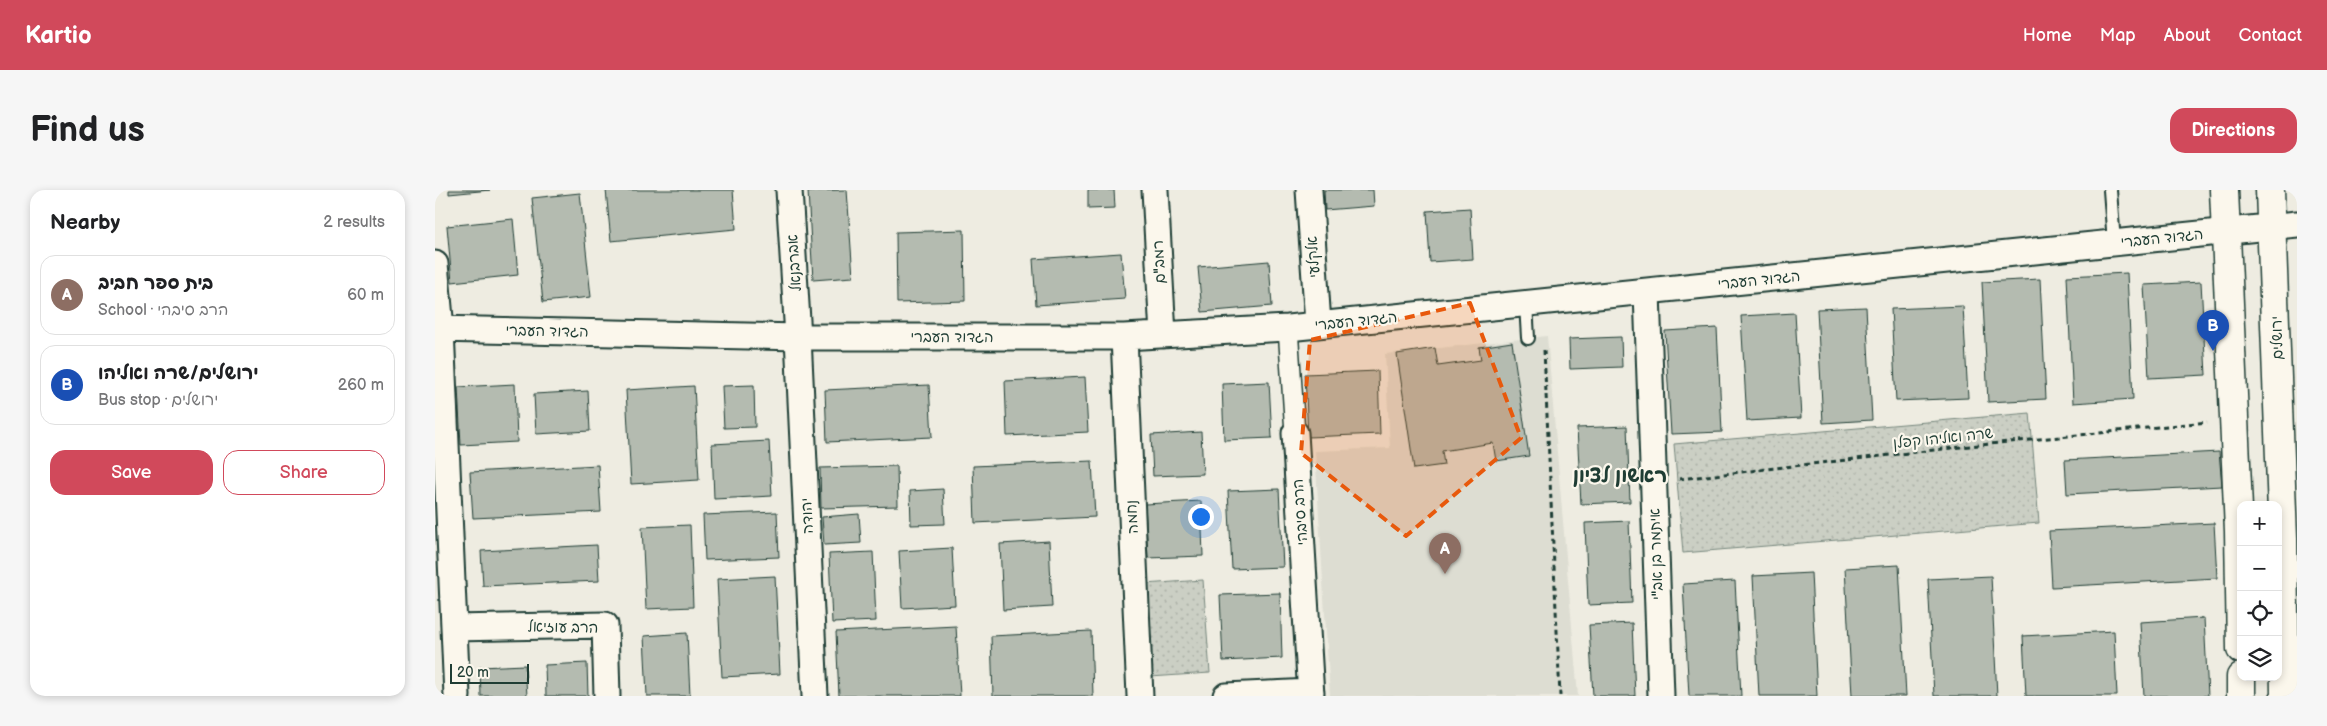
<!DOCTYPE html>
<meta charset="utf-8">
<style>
body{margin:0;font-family:"Balsamiq Sans","Playpen Sans Hebrew",sans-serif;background:#f6f6f6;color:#202124}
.controls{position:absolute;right:15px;bottom:15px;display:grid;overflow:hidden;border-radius:10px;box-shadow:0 2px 8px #0003}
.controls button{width:45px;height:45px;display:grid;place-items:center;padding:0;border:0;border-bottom:1px solid #e0e0e0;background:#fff;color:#202124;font:25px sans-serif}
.scale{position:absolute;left:15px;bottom:12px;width:79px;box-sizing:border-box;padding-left:5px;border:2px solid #1f3d34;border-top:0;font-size:14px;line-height:18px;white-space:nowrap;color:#1f3d34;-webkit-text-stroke:4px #fbf7ec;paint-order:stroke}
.you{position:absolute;left:765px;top:326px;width:18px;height:18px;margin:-12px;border:4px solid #fff;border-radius:50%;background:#1a73e8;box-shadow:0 0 0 8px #1a73e833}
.badge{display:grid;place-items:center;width:32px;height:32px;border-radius:50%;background:#d1495b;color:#fff;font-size:16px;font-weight:700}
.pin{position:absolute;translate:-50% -41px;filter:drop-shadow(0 1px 2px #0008)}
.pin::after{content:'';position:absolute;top:26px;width:18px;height:15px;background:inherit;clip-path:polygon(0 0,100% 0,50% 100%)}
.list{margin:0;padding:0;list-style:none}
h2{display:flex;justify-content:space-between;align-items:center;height:65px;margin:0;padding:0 20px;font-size:21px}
h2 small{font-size:16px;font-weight:400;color:#757577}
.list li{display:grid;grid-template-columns:32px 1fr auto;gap:15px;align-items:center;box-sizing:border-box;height:80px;margin:0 10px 10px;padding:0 10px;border:1px solid #e0e0e0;border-radius:15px}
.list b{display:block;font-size:19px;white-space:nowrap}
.list p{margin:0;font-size:16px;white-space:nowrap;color:#757577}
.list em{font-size:16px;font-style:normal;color:#757577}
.actions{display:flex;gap:10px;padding:15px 20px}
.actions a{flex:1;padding:11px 0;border:1px solid #d1495b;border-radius:15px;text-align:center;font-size:18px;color:#d1495b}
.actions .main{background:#d1495b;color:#fff}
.icon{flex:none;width:28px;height:28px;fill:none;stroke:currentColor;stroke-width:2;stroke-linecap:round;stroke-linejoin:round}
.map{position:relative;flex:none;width:1862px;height:506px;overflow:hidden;border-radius:15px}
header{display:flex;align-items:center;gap:30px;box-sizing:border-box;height:70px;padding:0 25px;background:#d1495b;color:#fff}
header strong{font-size:24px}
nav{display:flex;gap:28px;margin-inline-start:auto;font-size:18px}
.intro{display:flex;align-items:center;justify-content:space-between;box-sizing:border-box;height:120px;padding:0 30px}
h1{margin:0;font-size:35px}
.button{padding:12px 22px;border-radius:15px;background:#d1495b;color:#fff;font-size:18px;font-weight:700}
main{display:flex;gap:30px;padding:0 30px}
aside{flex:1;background:#fff;border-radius:15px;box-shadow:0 2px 8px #0003}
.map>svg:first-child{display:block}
.built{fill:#ddddd2}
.grass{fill:url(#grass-dots);stroke:#75867c}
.building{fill:#b4bbb0;stroke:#1f3d34}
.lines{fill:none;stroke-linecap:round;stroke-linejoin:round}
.service-casing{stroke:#1f3d34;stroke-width:16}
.pedestrian-casing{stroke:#1f3d34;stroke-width:22}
.minor-casing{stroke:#1f3d34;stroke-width:29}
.tertiary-casing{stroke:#1f3d34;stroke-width:31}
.path{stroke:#1f3d34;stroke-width:3;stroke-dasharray:5 4;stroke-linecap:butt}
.service{stroke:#fbf7ec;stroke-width:12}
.pedestrian{stroke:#fbf7ec;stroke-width:19}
.minor{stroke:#fbf7ec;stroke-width:25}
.tertiary{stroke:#fbf7ec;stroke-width:28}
.marked{fill:#e8590c;fill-opacity:0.2;stroke:#e8590c;stroke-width:4;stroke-dasharray:10 6;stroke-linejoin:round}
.labels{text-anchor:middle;stroke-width:4.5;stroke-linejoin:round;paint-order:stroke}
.street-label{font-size:15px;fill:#1f3d34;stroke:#fbf7ec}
.district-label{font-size:20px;font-weight:bold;fill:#1f3d34;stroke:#fbf7ec}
</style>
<header>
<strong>Kartio</strong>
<nav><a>Home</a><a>Map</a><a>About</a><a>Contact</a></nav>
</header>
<div class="intro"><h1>Find us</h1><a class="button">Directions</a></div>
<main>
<aside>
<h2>Nearby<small>2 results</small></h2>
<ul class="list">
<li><span class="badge" style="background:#8d6e63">A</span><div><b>בית ספר חביב</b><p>School · הרב סיבהי</p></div><em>60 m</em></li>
<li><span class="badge" style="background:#1a4fb4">B</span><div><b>ירושלים/שרה ואליהו</b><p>Bus stop · ירושלים</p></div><em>260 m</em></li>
</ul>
<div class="actions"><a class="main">Save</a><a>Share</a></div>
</aside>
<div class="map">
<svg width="1862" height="506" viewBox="0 0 1862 506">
<defs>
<pattern id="grass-dots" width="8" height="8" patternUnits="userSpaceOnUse" patternTransform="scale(1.25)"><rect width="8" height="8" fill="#cbcfc4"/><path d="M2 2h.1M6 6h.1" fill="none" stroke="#aeb3a9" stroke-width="1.8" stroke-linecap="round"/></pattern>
</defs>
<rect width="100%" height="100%" fill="#eeece1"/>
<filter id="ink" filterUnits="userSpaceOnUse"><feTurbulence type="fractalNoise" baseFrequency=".02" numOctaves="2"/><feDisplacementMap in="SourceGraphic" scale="10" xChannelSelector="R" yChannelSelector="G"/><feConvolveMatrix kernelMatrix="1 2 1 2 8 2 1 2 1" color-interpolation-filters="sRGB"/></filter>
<g filter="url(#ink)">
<path class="built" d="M 1112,146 L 1143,506 L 895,506 L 880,261 L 955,258 L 950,164 Z"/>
<path class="grass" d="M 1595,223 L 1604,333 L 1248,363 L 1239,254 Z
M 768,390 L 775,483 L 715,487 L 709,394 Z"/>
<path class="building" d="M 14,0 L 55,0 L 14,4 Z
M 171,0 L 298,0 L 301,39 L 176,51 Z
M 412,0 L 418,87 L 378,90 L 373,1 Z
M 653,0 L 679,0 L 680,18 L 653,19 Z
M 889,0 L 938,0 L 939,16 L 890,20 Z
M 145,3 L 156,107 L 108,112 L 97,8 Z
M 1035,18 L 1038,69 L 995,72 L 992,21 Z
M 78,29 L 83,85 L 17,92 L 12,36 Z
M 529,40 L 530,111 L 462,113 L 461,42 Z
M 686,63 L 690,109 L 601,115 L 598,69 Z
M 834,71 L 837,116 L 767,122 L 763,77 Z
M 1692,83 L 1698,209 L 1638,213 L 1632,86 Z
M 1605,89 L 1611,209 L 1553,212 L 1547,92 Z
M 1766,92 L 1771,185 L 1714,188 L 1709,95 Z
M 1528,116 L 1533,208 L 1461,211 L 1456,119 Z
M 1431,117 L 1437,230 L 1388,233 L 1382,119 Z
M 1360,123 L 1366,228 L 1312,231 L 1306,126 Z
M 1282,138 L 1287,242 L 1236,244 L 1230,141 Z
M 1186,147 L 1187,177 L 1135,179 L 1134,149 Z
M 1077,152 L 1094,266 L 1061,271 L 1058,253 L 1007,261 L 1009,275 L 979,279 L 962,164 L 1000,158 L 1003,176 L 1046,170 L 1044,157 Z
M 943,181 L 945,244 L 873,247 L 870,184 Z
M 650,187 L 653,242 L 572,246 L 570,191 Z
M 834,192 L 837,248 L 789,250 L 787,194 Z
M 80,194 L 82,252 L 26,255 L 23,197 Z
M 319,195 L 320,237 L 289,238 L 287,196 Z
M 494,195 L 497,247 L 392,252 L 390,200 Z
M 259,196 L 264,290 L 196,294 L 191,200 Z
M 153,201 L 155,241 L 101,244 L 99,204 Z
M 1192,236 L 1195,312 L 1146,314 L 1142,238 Z
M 766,242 L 768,284 L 718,286 L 716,245 Z
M 334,251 L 337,306 L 279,309 L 277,254 Z
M 1784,262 L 1787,296 L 1632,304 L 1630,270 Z
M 657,271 L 660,327 L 540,333 L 538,276 Z
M 163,275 L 166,322 L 38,328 L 35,282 Z
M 462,276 L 463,316 L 386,318 L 385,278 Z
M 508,299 L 510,334 L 476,335 L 475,301 Z
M 844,299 L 848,377 L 797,379 L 793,301 Z
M 766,311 L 768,366 L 713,368 L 710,314 Z
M 342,322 L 344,367 L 270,370 L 268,325 Z
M 424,324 L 426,353 L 389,355 L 387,327 Z
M 1194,331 L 1197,413 L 1153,415 L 1150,333 Z
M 1779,333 L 1782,388 L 1617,397 L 1614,341 Z
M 255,335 L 258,417 L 211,419 L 207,337 Z
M 614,351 L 617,417 L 568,420 L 565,354 Z
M 162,355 L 164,391 L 48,396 L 46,361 Z
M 517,358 L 520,415 L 467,418 L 464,361 Z
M 438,362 L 441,431 L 397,433 L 394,364 Z
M 1464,375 L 1471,506 L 1417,506 L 1410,378 Z
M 1376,383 L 1382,506 L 1324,506 L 1318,386 Z
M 340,386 L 345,484 L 287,487 L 282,389 Z
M 1556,386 L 1562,506 L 1499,506 L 1493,389 Z
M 1300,391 L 1306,506 L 1254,506 L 1248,394 Z
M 845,403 L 847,468 L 788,471 L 785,405 Z
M 1769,428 L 1773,506 L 1709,506 L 1705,432 Z
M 1197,433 L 1200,506 L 1158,506 L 1154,435 Z
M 521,436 L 525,506 L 404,506 L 401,442 Z
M 656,441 L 658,506 L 558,506 L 556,446 Z
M 1679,441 L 1682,506 L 1591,506 L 1588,446 Z
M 252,443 L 255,506 L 212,506 L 209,446 Z
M 152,473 L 153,506 L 111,506 L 110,475 Z
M 90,475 L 92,506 L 46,506 L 45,477 Z"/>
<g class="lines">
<defs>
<path id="service" d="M 1675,0 L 1679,53
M 1091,114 L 1093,148"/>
<path id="pedestrian" d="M 853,138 L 860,243"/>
<path id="minor" d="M 354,0 L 363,147 L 380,506
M 720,0 L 728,145
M 874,0 L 883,134
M 0,74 L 6,139 L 22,506
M 1212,102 L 1226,506
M 0,139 L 363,147 L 689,147 L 853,138 L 1862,34
M 689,147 L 705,506
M 860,243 L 876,506
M 19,438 L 170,435 L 172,506
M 791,506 L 876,502"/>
<path id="tertiary" d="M 1789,0 L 1804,341 L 1806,459
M 1835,0 L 1848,349 L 1850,506
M 1806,487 L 1806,506"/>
</defs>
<use href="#service" class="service-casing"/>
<use href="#pedestrian" class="pedestrian-casing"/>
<use href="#minor" class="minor-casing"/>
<use href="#tertiary" class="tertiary-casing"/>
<path class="path" d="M 1109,160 L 1125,506
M 1244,289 L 1535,256 L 1772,232"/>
<use href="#service" class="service"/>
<use href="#pedestrian" class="pedestrian"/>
<use href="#minor" class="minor"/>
<use href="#tertiary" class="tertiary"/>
</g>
</g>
<path class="marked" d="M 1035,113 L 1086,248 L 971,346 L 866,263 L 875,150 Z"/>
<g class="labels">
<g class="street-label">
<text transform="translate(1727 48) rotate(-6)" y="5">הגדוד העברי</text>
<text transform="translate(878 67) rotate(-94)" y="5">אלקלעי</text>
<text transform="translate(724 72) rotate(-93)" y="5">רמב"ם</text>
<text transform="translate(359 73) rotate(-94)" y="5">אברבנאל</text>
<text transform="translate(1324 90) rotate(-6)" y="5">הגדוד העברי</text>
<text transform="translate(921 131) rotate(-6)" y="5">הגדוד העברי</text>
<text transform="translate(112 141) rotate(1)" y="5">הגדוד העברי</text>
<text x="517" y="152">הגדוד העברי</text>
<text transform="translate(1842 148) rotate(-92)" y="5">ירושלים</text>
<text transform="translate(1508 248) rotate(-6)" y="5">שרה ואליהו קפלן</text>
<text transform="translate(865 322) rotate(-94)" y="5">הרב סיבהי</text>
<text transform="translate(372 326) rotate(-93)" y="5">יהודה</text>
<text transform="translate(697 327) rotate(-93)" y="5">נחמה</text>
<text transform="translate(1221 364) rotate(-92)" y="5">איתמר בן אב"י</text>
<text transform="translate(128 437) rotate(1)" y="5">הרב עוזיאל</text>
</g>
<g class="district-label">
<text x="1185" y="292">ראשון לציון</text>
</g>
</g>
</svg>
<div class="controls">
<button>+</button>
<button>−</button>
<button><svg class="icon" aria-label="locate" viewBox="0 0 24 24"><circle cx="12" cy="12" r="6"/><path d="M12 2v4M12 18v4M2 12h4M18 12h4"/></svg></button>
<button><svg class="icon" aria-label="layers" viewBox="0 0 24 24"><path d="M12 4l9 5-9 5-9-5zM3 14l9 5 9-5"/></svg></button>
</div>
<div class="scale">20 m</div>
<div class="you"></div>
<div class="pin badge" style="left:1010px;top:384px;background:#8d6e63">A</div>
<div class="pin badge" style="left:1778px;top:161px;background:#1a4fb4">B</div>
</div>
</main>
